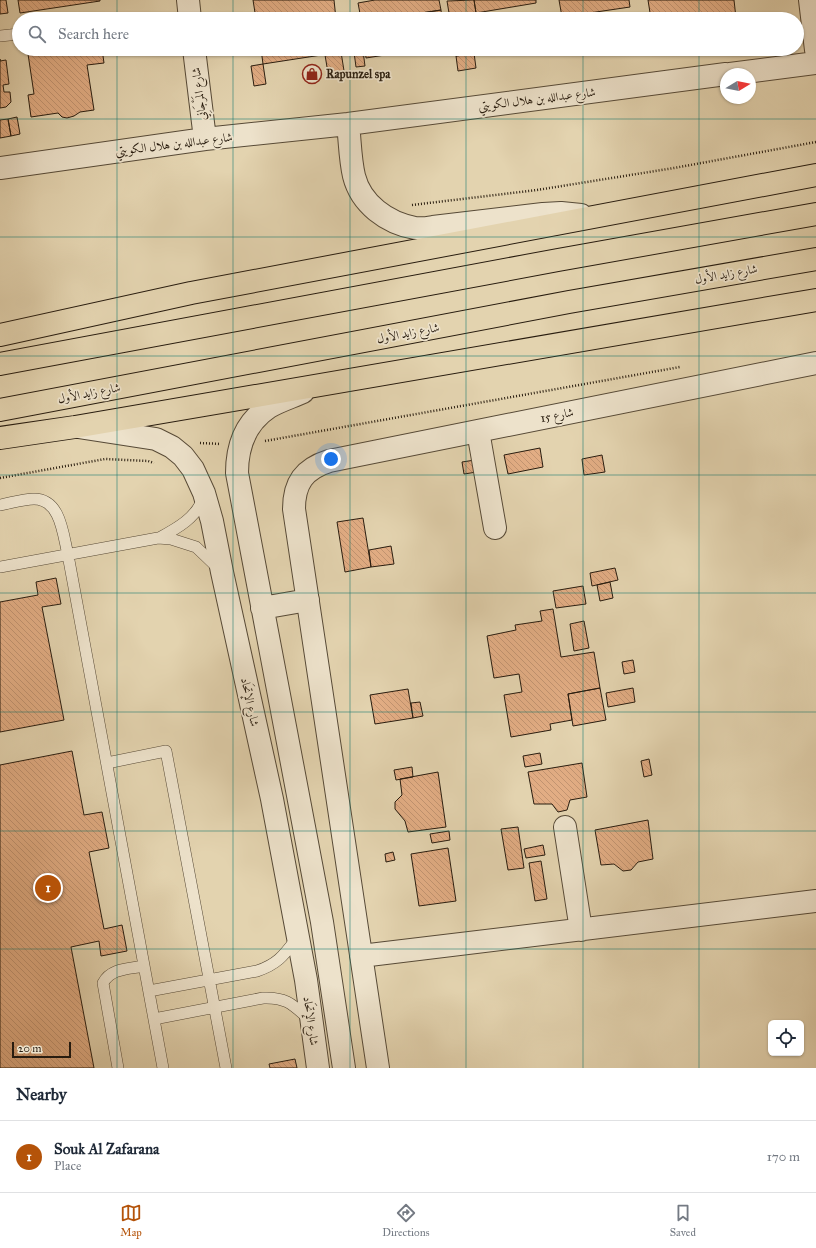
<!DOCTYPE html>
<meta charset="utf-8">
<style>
body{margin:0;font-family:"IM FELL Great Primer",Amiri,serif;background:#f6f6f7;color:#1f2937}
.controls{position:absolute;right:12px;bottom:12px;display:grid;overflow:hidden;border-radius:6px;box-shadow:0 1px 3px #0004}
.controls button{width:36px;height:36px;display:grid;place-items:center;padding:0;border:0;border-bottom:1px solid #e0e1e3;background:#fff;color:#1f2937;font:20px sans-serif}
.compass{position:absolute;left:720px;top:68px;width:36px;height:36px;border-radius:50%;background:#fff;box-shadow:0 1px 3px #0004;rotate:80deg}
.scale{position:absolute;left:12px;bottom:10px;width:59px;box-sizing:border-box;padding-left:4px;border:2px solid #281c0f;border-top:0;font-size:11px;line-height:14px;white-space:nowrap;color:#281c0f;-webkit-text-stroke:3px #ede2cb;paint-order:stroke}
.you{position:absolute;left:331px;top:459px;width:14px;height:14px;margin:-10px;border:3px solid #fff;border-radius:50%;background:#1a73e8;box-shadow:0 0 0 6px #1a73e833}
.badge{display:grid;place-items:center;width:26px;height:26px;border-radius:50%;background:#b45309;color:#fff;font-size:13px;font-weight:700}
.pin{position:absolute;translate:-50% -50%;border:2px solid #fff;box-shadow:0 1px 4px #0006}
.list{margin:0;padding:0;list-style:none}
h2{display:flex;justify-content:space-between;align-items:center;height:52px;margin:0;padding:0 16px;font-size:17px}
h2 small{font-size:13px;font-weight:400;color:#747a83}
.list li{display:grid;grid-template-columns:26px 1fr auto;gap:12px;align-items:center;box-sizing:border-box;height:72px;padding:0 16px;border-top:1px solid #e0e1e3}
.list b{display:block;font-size:15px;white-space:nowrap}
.list p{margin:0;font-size:13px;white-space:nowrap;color:#747a83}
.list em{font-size:13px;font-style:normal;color:#747a83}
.icon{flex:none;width:22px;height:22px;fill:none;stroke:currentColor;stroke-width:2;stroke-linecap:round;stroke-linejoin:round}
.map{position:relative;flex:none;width:816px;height:1068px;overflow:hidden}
.search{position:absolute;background:#fff;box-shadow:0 1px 3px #0004;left:12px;right:12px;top:12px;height:44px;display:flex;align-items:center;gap:10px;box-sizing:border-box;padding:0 14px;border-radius:22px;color:#747a83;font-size:15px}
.sheet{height:124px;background:#fff}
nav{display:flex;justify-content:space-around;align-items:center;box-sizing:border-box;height:56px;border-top:1px solid #e0e1e3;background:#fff;font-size:11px;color:#747a83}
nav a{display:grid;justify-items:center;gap:2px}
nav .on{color:#b45309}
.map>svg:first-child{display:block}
.building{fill:url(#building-back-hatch);stroke:#281c0f}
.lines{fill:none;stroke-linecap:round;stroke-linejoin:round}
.service-casing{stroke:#574a37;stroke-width:12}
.minor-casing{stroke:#574a37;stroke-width:24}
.primary-casing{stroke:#281c0f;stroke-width:24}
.path{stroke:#281c0f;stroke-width:2.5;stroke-dasharray:1 2;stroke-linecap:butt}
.service{stroke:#ede2cb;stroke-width:11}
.minor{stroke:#ede2cb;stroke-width:22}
.primary{stroke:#e3d3af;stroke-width:22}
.grid{fill:none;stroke:#0f766e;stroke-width:1;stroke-opacity:0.55}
.labels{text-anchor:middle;stroke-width:3.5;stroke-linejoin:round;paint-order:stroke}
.poi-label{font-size:12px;font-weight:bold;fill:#281c0f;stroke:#ede2cb;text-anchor:start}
.street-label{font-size:12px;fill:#281c0f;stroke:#ede2cb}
</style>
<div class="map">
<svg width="816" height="1068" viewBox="0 0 816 1068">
<defs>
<pattern id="building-back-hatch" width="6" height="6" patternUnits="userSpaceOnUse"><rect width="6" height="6" fill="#e2ad84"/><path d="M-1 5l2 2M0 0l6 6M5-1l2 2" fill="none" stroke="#c29471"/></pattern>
</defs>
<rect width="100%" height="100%" fill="#e3d3af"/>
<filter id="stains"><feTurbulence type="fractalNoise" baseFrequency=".005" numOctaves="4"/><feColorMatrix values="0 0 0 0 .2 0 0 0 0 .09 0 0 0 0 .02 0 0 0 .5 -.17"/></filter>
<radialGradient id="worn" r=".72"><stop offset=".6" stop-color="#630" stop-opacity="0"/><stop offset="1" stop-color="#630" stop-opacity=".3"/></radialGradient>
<path class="building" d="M 0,0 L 6,0 L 8,13 L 0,14 Z
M 18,0 L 100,0 L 100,1 L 20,13 Z
M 253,0 L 334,0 L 336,19 L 256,19 Z
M 375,0 L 439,0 L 441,10 L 382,19 L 361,19 L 358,3 Z
M 474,0 L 477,19 L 450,19 L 447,1 Z
M 474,0 L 536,0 L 536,3 L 476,13 Z
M 559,0 L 629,0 L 630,7 L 562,17 Z
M 648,0 L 734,0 L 736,18 L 723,19 L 651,19 Z
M 441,10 L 442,19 L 382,19 Z
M 46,49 L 55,49 L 55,50 L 65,49 L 102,49 L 104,63 L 87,65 L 94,110 L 80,112 L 74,116 L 67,118 L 62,117 L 58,113 L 31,117 L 28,95 L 34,94 L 28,54 L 47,52 Z
M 261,49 L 341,49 L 341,52 L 263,64 Z
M 365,49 L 423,49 L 366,58 Z
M 455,49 L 473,49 L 474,53 L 456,56 Z
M 363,51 L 365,66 L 356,67 L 354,52 Z
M 341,52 L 345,77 L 329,79 L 325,55 Z
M 474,53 L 476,68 L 458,71 L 456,56 Z
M 0,59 L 0,61 L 6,60 L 9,84 L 3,85 L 4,92 L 10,92 L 11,102 L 6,107 L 0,108 Z
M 263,64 L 266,84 L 254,86 L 251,66 Z
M 17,117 L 20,134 L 11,136 L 8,119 Z
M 8,119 L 11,136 L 0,138 L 0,120 Z
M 540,448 L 543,467 L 508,474 L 504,455 Z
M 602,455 L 605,472 L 584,475 L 582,459 Z
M 475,460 L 477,472 L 464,474 L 462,462 Z
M 363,518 L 371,567 L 345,572 L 337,522 Z
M 391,546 L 394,564 L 371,567 L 369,550 Z
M 615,568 L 618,580 L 592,586 L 590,573 Z
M 56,578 L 61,604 L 42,607 L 64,720 L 0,732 L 0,602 L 38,595 L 36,582 Z
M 610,582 L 613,598 L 600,601 L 597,585 Z
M 583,586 L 586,604 L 556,608 L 553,591 Z
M 553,609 L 561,657 L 594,652 L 600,688 L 568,694 L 572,720 L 550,724 L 551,730 L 511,737 L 504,695 L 522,692 L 519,674 L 494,678 L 487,636 L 516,630 L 515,625 L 542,621 L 540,611 Z
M 584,621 L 589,648 L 574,651 L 570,624 Z
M 633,660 L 635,672 L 624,674 L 622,662 Z
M 600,688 L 606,720 L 573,726 L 568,694 Z
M 633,688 L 635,702 L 608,707 L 606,693 Z
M 408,689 L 413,718 L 375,724 L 370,695 Z
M 420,702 L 423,716 L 413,718 L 411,703 Z
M 72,751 L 84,815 L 102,812 L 109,848 L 89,852 L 104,929 L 122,925 L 127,951 L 101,956 L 99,941 L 71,947 L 94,1068 L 0,1068 L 0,765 Z
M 540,753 L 542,764 L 525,767 L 523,756 Z
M 649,759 L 652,775 L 644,777 L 641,761 Z
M 582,763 L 587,797 L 570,800 L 567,810 L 558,812 L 552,804 L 534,804 L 528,772 Z
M 412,767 L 413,777 L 396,780 L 394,770 Z
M 438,772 L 446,827 L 408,832 L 405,821 L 395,809 L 395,802 L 402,795 L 400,779 Z
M 648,820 L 653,859 L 638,862 L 631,870 L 623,871 L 614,864 L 601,865 L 595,830 Z
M 518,827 L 524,868 L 508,870 L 501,829 Z
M 449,831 L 450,840 L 432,843 L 430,834 Z
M 543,845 L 545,855 L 526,858 L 524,849 Z
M 448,848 L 456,901 L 419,906 L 411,854 Z
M 393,852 L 395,860 L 386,862 L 385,854 Z
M 541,861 L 547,899 L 535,901 L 529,863 Z
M 295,1059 L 297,1068 L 270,1068 L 269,1064 Z"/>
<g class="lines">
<defs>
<path id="service" d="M 0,36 L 19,34
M 0,505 C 11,503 23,499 34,499 C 61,499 63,535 68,555 L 163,1068
M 159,538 C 176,529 198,517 203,497
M 0,567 L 158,538 L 171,539 L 196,547 L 218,568
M 107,763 L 166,751 L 226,1068
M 149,991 L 257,971 C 278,964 284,955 297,938
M 154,1019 L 263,998 C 287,997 293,1005 310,1020
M 118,1068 L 103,983 C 111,968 129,969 144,966"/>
<path id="minor" d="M 188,0 L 190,19
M 810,0 L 816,50
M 194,49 L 205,139
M 730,74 L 816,63
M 348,124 C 350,141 350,159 354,176 C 361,204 387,223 415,228 C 421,229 427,228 433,227 L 543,214 L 561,213 L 581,215
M 0,168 L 205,139 L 348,124 L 726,74
M 303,392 C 292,397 279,401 269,407 C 246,422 237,446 237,473 L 322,922 L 344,1068
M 78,427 L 156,439 L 172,447 L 183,456 L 193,469 L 204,493 L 212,521 L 222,572 L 272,799 L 306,980 L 318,1068
M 478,431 L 495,528
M 262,608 L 308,600
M 565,827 L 581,930
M 361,956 L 816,901
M 378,1068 L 294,509 C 294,483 304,469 329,461 L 816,363"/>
<path id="primary" d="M 0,335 L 191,293 L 816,175
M 0,364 L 558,260 L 816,214
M 0,410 L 569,302 L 816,259
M 0,438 L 75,427 L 816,300"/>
</defs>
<use href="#service" class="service-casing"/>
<use href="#minor" class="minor-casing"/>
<use href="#primary" class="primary-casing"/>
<path class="path" d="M 412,205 L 537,190 L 674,168 L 816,142
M 265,441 L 680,367
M 200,443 L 221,444
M 0,478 L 105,459 L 148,461 L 154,463"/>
<use href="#service" class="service"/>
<use href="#minor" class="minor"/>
<use href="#primary" class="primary"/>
</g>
<path class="grid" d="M 117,0 L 117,19M 233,0 L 233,19M 350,0 L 350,19M 466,0 L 466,19M 583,0 L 583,19M 699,0 L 699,19M 117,49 L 117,1068M 233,49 L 233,1068M 350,49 L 350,1068M 466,49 L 466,1068M 583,49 L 583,1068M 699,49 L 699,1068M 0,119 L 816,119M 0,237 L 816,237M 0,356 L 816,356M 0,475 L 816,475M 0,593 L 816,593M 0,712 L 816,712M 0,831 L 816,831M 0,949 L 816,949"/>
<defs>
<symbol id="shop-ring" viewBox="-11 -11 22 22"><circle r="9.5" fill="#ede2cb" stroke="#8f2418" stroke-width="1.5"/><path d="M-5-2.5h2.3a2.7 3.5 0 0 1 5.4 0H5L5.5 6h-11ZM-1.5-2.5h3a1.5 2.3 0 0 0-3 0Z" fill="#8f2418"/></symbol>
</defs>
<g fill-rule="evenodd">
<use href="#shop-ring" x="301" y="63" width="22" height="22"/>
</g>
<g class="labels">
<g class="poi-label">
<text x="326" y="78">Rapunzel spa</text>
</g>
<g class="street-label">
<text transform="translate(199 94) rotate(-97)" y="4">شارع المَرْجَانِي</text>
<text transform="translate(537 99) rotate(-7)" y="4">شارع عبدالله بن هلال الكويتي</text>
<text transform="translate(174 144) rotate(-7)" y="4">شارع عبدالله بن هلال الكويتي</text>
<text transform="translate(726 274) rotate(-10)" y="4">شارع زايد الأول</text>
<text transform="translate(408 333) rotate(-11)" y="4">شارع زايد الأول</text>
<text transform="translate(89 393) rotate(-11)" y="4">شارع زايد الأول</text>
<text transform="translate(557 415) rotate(-11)" y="4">شارع 15</text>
<text transform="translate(250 702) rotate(78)" y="4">شارع الإتحَاد</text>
<text transform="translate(311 1021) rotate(82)" y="4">شارع الإتحَاد</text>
</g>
</g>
<rect width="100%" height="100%" filter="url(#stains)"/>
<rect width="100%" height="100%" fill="url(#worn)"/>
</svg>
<div class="controls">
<button><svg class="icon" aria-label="locate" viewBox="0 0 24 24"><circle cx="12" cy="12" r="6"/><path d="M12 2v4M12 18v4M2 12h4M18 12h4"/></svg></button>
</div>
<svg class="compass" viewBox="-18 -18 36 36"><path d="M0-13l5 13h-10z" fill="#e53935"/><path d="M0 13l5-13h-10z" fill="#747a83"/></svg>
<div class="scale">20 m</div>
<div class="you"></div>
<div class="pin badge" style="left:48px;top:888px">1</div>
<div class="search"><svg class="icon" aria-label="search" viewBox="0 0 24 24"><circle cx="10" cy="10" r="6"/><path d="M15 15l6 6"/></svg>Search here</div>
</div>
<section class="sheet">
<h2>Nearby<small></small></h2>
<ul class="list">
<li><span class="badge">1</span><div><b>Souk Al Zafarana</b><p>Place</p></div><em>170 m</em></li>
</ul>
</section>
<nav>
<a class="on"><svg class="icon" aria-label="map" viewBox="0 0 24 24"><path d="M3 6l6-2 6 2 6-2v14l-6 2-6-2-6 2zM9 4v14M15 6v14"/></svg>Map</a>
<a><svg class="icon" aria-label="directions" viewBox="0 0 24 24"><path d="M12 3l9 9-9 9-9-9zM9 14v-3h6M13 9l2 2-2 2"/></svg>Directions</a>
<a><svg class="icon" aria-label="saved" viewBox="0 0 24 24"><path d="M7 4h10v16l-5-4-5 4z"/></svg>Saved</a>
</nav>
